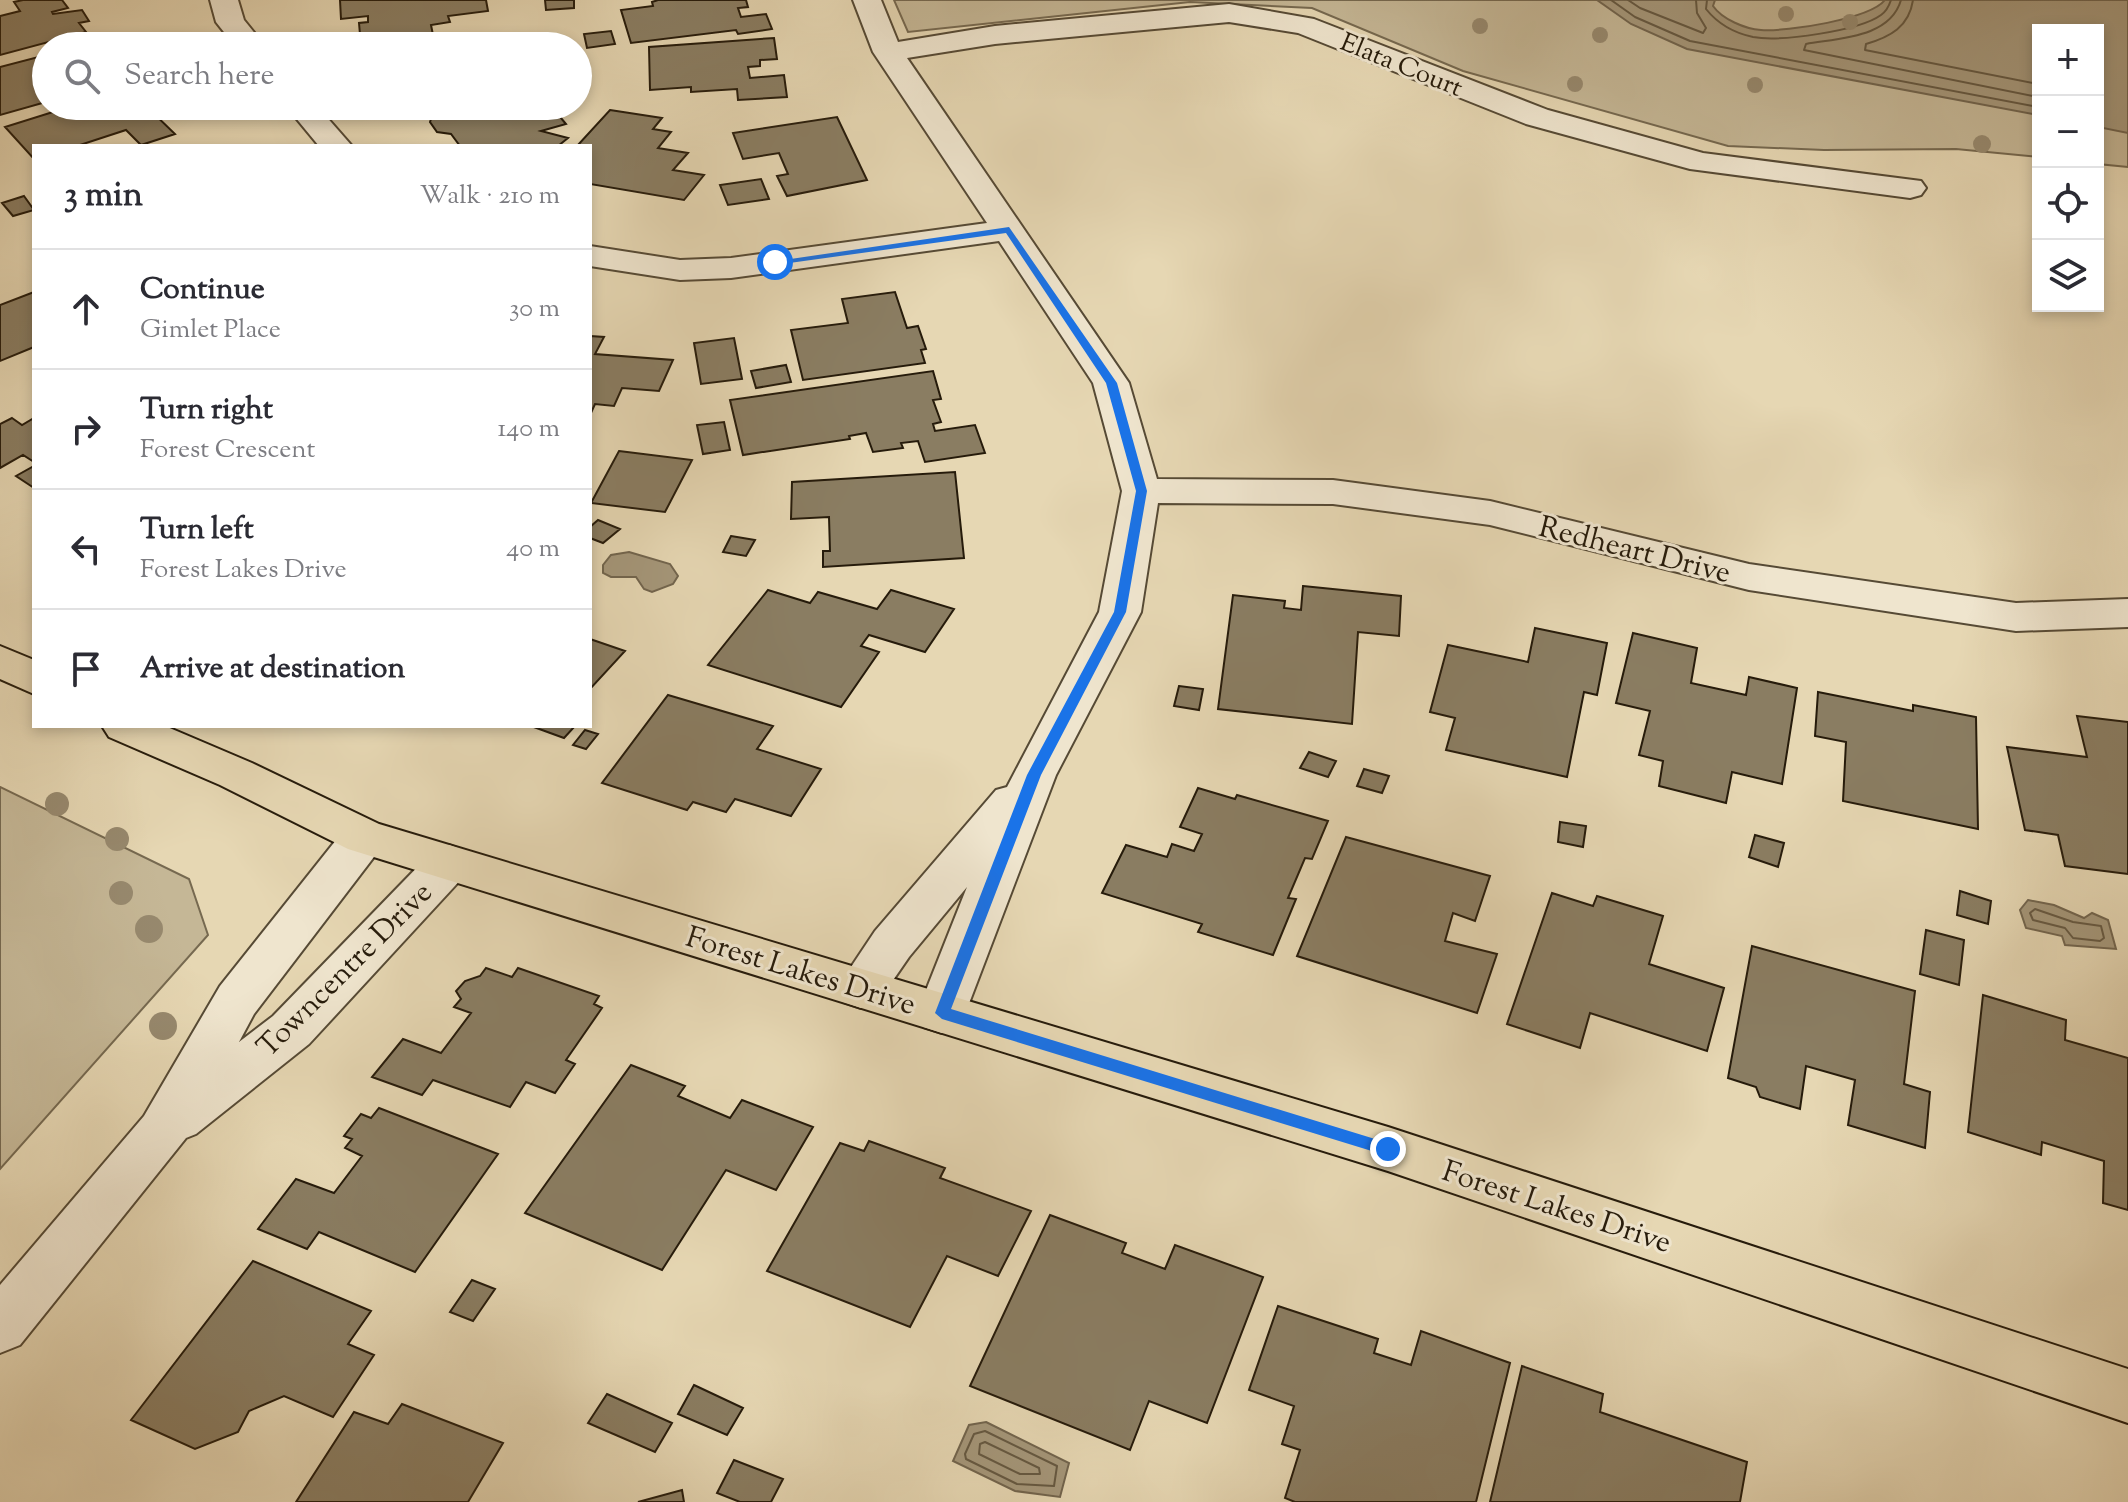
<!DOCTYPE html>
<meta charset="utf-8">
<style>
body{margin:0;font-family:"Sorts Mill Goudy",serif;background:#f2f2f3;color:#2b2b33}
.controls{position:absolute;right:24px;top:24px;display:grid;overflow:hidden;border-radius:0px;box-shadow:0 4px 12px #0003}
.controls button{width:72px;height:72px;display:grid;place-items:center;padding:0;border:0;border-bottom:2px solid #e1e1e2;background:#fff;color:#2b2b33;font:40px sans-serif}
.stop{position:absolute;width:24px;height:24px;margin:-18px;border:6px solid #1a73e8;border-radius:50%;background:#fff}
.stop.end{background:#1a73e8;border-color:#fff;box-shadow:0 2px 8px #0008}
.list{margin:0;padding:0;list-style:none}
h2{display:flex;justify-content:space-between;align-items:center;height:104px;margin:0;padding:0 32px;font-size:34px}
h2 small{font-size:26px;font-weight:400;color:#7c7c81}
.list li{display:grid;grid-template-columns:52px 1fr auto;gap:24px;align-items:center;box-sizing:border-box;height:120px;padding:0 32px;border-top:2px solid #e1e1e2}
.list b{display:block;font-size:30px;white-space:nowrap}
.list p{margin:0;font-size:26px;white-space:nowrap;color:#7c7c81}
.list em{font-size:26px;font-style:normal;color:#7c7c81}
.icon{flex:none;width:44px;height:44px;fill:none;stroke:currentColor;stroke-width:2;stroke-linecap:round;stroke-linejoin:round}
.map{position:relative;flex:none;width:2128px;height:1502px;overflow:hidden}
.search{position:absolute;background:#fff;box-shadow:0 4px 12px #0003;left:32px;top:32px;width:560px;height:88px;display:flex;align-items:center;gap:20px;box-sizing:border-box;padding:0 28px;border-radius:44px;color:#7c7c81;font-size:30px}
.panel{position:absolute;background:#fff;box-shadow:0 4px 12px #0003;left:32px;top:144px;width:560px;height:584px;border-radius:0px}
.map>svg:first-child{display:block}
.green{fill:#c5b796;stroke:#766950;stroke-width:2}
.water{fill:#a5977a;stroke:#72654e;stroke-width:2}
.lines{fill:none;stroke-linecap:round;stroke-linejoin:round}
.shore{stroke:#665942;stroke-width:2}
.building{fill:#8a7d62;stroke:#261b0b;stroke-width:2}
.minor-casing{stroke:#564a35;stroke-width:4}
.major-casing{stroke:#261b0b;stroke-width:4}
.minor{fill:#efe5ce;fill-rule:evenodd}
.major{fill:#e6d7b3;fill-rule:evenodd}
.tree{fill:#97896e}
.route{fill:#1a73e8}
.labels{text-anchor:middle;stroke-width:6;stroke-linejoin:round;paint-order:stroke}
.far-street-label{font-size:26px;fill:#261b0b;stroke:#efe5ce}
.street-label{font-size:30px;fill:#261b0b;stroke:#efe5ce}
</style>
<div class="map">
<svg width="2128" height="1502" viewBox="0 0 2128 1502">
<rect width="100%" height="100%" fill="#e6d7b3"/>
<filter id="stains"><feTurbulence type="fractalNoise" baseFrequency=".0025" numOctaves="4"/><feColorMatrix values="0 0 0 0 .2 0 0 0 0 .09 0 0 0 0 .02 0 0 0 .5 -.17"/></filter>
<radialGradient id="worn" r=".72"><stop offset=".6" stop-color="#630" stop-opacity="0"/><stop offset="1" stop-color="#630" stop-opacity=".3"/></radialGradient>
<path class="green" d="M 894,0 L 2128,0 L 2128,167 L 2098,164 L 2098,30 L 2038,30 L 2038,157 L 1956,149 L 1824,150 L 1728,146 L 1463,71 L 1312,8 L 1190,2 L 908,32 Z
M 0,787 L 189,879 L 208,935 L 0,1169 Z"/>
<path class="water" d="M 1597,0 L 1715,0 L 1713,6 C 1722,19 1745,29 1761,30 C 1787,32 1870,19 1885,0 L 2128,0 L 2128,133 L 2098,127 L 2098,30 L 2038,30 L 2038,115 L 1687,49 L 1631,24 Z
M 629,552 L 670,564 L 678,576 L 673,584 L 652,592 L 644,589 L 636,577 L 611,577 L 603,573 L 603,565 L 611,555 Z
M 2028,900 L 2054,905 L 2084,918 L 2092,913 L 2108,920 L 2116,949 L 2065,945 L 2062,936 L 2026,928 L 2020,910 Z
M 986,1422 L 1069,1463 L 1060,1497 L 1015,1491 L 953,1461 L 969,1425 Z"/>
<g class="lines">
<path class="shore" d="M 1611,0 L 1635,17 L 1690,41 L 2038,107
M 1628,0 L 1640,8 L 1703,33 L 1706,28 L 1697,13 L 1696,0
M 1707,0 L 1706,9 C 1718,24 1734,33 1753,37 C 1780,42 1859,31 1881,15 C 1887,11 1889,6 1891,0
M 1901,0 C 1890,38 1839,38 1806,44 L 1804,50 L 2038,97
M 1913,0 C 1909,27 1890,37 1866,44 L 1865,50 L 2038,84
M 2035,909 L 2073,922 L 2101,926 L 2104,938 L 2100,941 L 2073,938 L 2065,928 L 2033,920 L 2030,913 Z
M 985,1431 L 1057,1466 L 1054,1486 L 1017,1484 L 966,1459 L 965,1454 L 974,1434 Z
M 985,1442 L 1039,1468 L 1040,1474 L 1020,1474 L 979,1454 L 980,1444 Z"/>
</g>
<path class="building" d="M 23,0 L 62,0 L 68,8 L 52,12 L 53,14 L 82,10 L 89,21 L 79,23 L 86,32 L 0,55 L 0,16 L 20,11 L 14,2 Z
M 340,0 L 486,0 L 488,11 L 448,16 L 450,22 L 431,25 L 433,35 L 361,46 L 359,23 L 368,22 L 368,16 L 341,19 Z
M 545,0 L 574,0 L 574,8 L 546,10 Z
M 658,0 L 746,0 L 748,7 L 738,8 L 741,17 L 766,14 L 772,29 L 738,34 L 736,30 L 631,43 L 621,10 L 653,6 L 652,2 Z
M 611,31 L 615,44 L 587,48 L 584,34 Z
M 529,34 L 540,46 L 466,46 L 487,41 L 502,42 Z
M 774,38 L 777,59 L 760,60 L 760,66 L 748,67 L 750,78 L 784,75 L 787,97 L 738,100 L 737,89 L 691,92 L 691,87 L 650,90 L 649,47 Z
M 46,55 L 46,102 L 0,115 L 0,67 Z
M 72,106 L 146,106 L 175,134 L 141,145 L 126,130 L 77,146 L 34,146 L 34,159 L 5,127 Z
M 470,106 L 551,106 L 566,124 L 541,131 L 568,138 L 558,146 L 460,146 L 451,134 L 437,132 L 430,122 L 432,116 Z
M 610,110 L 662,118 L 653,129 L 671,132 L 658,148 L 688,153 L 673,170 L 704,175 L 684,200 L 590,184 L 590,146 L 577,146 Z
M 837,117 L 867,180 L 787,196 L 777,176 L 788,174 L 779,153 L 743,159 L 733,133 Z
M 761,179 L 769,199 L 728,205 L 720,185 Z
M 24,196 L 34,210 L 13,216 L 2,203 Z
M 34,292 L 34,347 L 0,361 L 0,305 Z
M 895,292 L 907,328 L 918,326 L 926,349 L 921,350 L 925,363 L 803,380 L 791,330 L 848,323 L 842,299 Z
M 590,336 L 604,337 L 595,354 L 673,360 L 659,391 L 622,388 L 614,406 L 595,404 L 590,415 Z
M 734,338 L 742,379 L 701,384 L 694,343 Z
M 786,365 L 791,382 L 756,388 L 751,371 Z
M 933,371 L 941,399 L 933,400 L 941,422 L 933,424 L 935,431 L 975,425 L 985,453 L 925,462 L 918,441 L 901,443 L 903,448 L 873,452 L 866,433 L 849,436 L 850,439 L 743,455 L 730,400 Z
M 12,418 L 22,425 L 34,418 L 34,462 L 23,455 L 0,468 L 0,424 Z
M 724,422 L 730,450 L 703,454 L 697,425 Z
M 619,451 L 692,460 L 665,512 L 591,503 Z
M 34,466 L 34,488 L 16,476 Z
M 955,472 L 964,558 L 823,567 L 823,551 L 830,551 L 829,517 L 791,519 L 792,482 Z
M 598,520 L 620,529 L 603,543 L 590,538 L 590,527 Z
M 731,536 L 755,540 L 746,556 L 723,552 Z
M 1303,586 L 1401,596 L 1399,636 L 1358,632 L 1352,724 L 1218,709 L 1233,595 L 1285,601 L 1284,608 L 1301,610 Z
M 768,590 L 810,603 L 818,592 L 877,609 L 891,590 L 954,609 L 925,652 L 869,635 L 861,646 L 879,652 L 841,707 L 708,665 Z
M 1535,628 L 1607,643 L 1597,695 L 1584,692 L 1567,777 L 1446,750 L 1455,718 L 1430,712 L 1448,645 L 1528,662 Z
M 1633,633 L 1697,648 L 1691,683 L 1746,695 L 1749,677 L 1797,688 L 1782,784 L 1732,772 L 1726,803 L 1659,786 L 1663,761 L 1639,755 L 1650,711 L 1616,703 Z
M 590,639 L 625,651 L 590,689 Z
M 1179,686 L 1203,689 L 1199,710 L 1174,706 Z
M 1818,692 L 1913,711 L 1913,705 L 1976,717 L 1978,829 L 1843,801 L 1846,742 L 1815,736 Z
M 668,695 L 773,726 L 757,749 L 821,769 L 791,816 L 735,799 L 726,812 L 693,802 L 687,810 L 602,783 Z
M 2077,716 L 2128,722 L 2128,874 L 2065,866 L 2058,835 L 2025,830 L 2007,747 L 2087,757 Z
M 531,726 L 575,726 L 564,738 Z
M 585,730 L 598,734 L 586,749 L 573,745 Z
M 1309,752 L 1336,761 L 1328,777 L 1300,768 Z
M 1364,769 L 1389,776 L 1382,793 L 1357,786 Z
M 1198,788 L 1235,799 L 1237,795 L 1328,821 L 1312,859 L 1305,858 L 1288,898 L 1296,899 L 1273,955 L 1198,932 L 1202,924 L 1102,893 L 1126,845 L 1167,857 L 1172,844 L 1194,851 L 1202,834 L 1180,827 Z
M 1560,822 L 1586,826 L 1583,847 L 1558,842 Z
M 1755,835 L 1784,843 L 1778,867 L 1749,857 Z
M 1346,837 L 1490,876 L 1475,921 L 1453,913 L 1445,941 L 1497,954 L 1477,1013 L 1297,956 Z
M 1960,891 L 1991,901 L 1988,924 L 1957,915 Z
M 1552,893 L 1593,906 L 1597,896 L 1663,916 L 1649,964 L 1724,988 L 1707,1051 L 1590,1013 L 1580,1048 L 1507,1024 Z
M 1926,930 L 1964,940 L 1959,985 L 1920,974 Z
M 1752,946 L 1915,991 L 1904,1084 L 1930,1092 L 1925,1148 L 1848,1125 L 1855,1080 L 1806,1066 L 1800,1109 L 1760,1097 L 1756,1087 L 1728,1078 Z
M 486,968 L 512,977 L 518,968 L 599,996 L 594,1004 L 602,1008 L 566,1060 L 575,1064 L 555,1093 L 526,1082 L 510,1107 L 433,1080 L 422,1095 L 372,1077 L 403,1039 L 441,1053 L 471,1013 L 454,1007 L 461,999 L 456,991 L 465,981 L 480,976 Z
M 1983,995 L 2066,1020 L 2065,1040 L 2128,1058 L 2128,1210 L 2103,1203 L 2104,1161 L 2042,1142 L 2041,1155 L 1968,1132 Z
M 631,1065 L 685,1086 L 678,1096 L 730,1118 L 742,1100 L 813,1127 L 776,1190 L 726,1170 L 662,1270 L 525,1213 Z
M 379,1108 L 498,1154 L 415,1272 L 319,1232 L 307,1249 L 258,1229 L 296,1179 L 334,1193 L 362,1156 L 345,1148 L 352,1139 L 344,1136 L 361,1114 L 371,1118 Z
M 869,1141 L 945,1168 L 940,1178 L 1031,1211 L 998,1276 L 947,1256 L 910,1327 L 767,1271 L 840,1143 L 864,1151 Z
M 1050,1215 L 1126,1243 L 1122,1253 L 1165,1269 L 1175,1245 L 1263,1277 L 1207,1423 L 1149,1401 L 1130,1450 L 970,1386 Z
M 253,1261 L 371,1311 L 348,1344 L 374,1355 L 333,1417 L 284,1396 L 249,1411 L 238,1432 L 195,1449 L 131,1420 Z
M 472,1280 L 495,1289 L 473,1321 L 450,1312 Z
M 1278,1306 L 1378,1339 L 1374,1353 L 1411,1365 L 1421,1331 L 1510,1363 L 1476,1502 L 1295,1502 L 1285,1498 L 1300,1450 L 1282,1444 L 1294,1406 L 1249,1390 Z
M 1522,1366 L 1603,1394 L 1600,1412 L 1747,1462 L 1740,1502 L 1490,1502 Z
M 694,1385 L 743,1408 L 727,1435 L 678,1414 Z
M 607,1394 L 672,1423 L 655,1452 L 588,1423 Z
M 402,1404 L 503,1443 L 468,1502 L 296,1502 L 354,1412 L 388,1424 Z
M 734,1460 L 783,1479 L 771,1502 L 740,1502 L 717,1493 Z
M 682,1490 L 684,1502 L 638,1502 Z"/>
<g class="lines">
<defs>
<path id="minor" d="M 210,0 L 238,0 L 244,20 L 265,46 L 235,46 L 216,22 Z
M 853,0 L 881,0 L 898,42 L 995,26 L 1229,4 L 1314,19 L 1548,110 L 1703,153 L 1921,181 L 1926,188 L 1921,195 L 1910,198 L 1690,169 L 1526,124 L 1298,33 L 1229,22 L 995,44 L 907,58 L 1129,383 L 1157,479 L 1333,480 L 1490,501 L 1749,564 L 2016,603 L 2128,599 L 2128,627 L 2016,631 L 1749,590 L 1490,525 L 1333,504 L 1158,503 L 1141,612 L 1056,775 L 960,1027 L 942,1033 L 924,1027 L 917,1013 L 967,887 L 909,957 L 878,1002 L 861,1008 L 844,1002 L 837,988 L 875,931 L 996,790 L 1007,787 L 1099,612 L 1122,491 L 1093,383 L 999,241 L 731,278 L 680,280 L 590,266 L 590,246 L 680,260 L 731,258 L 987,223 L 873,52 Z
M 286,106 L 317,106 L 352,146 L 319,146 Z
M 364,820 L 380,825 L 387,837 L 380,849 L 254,1014 L 239,1042 L 273,1016 L 433,851 L 449,845 L 465,851 L 472,863 L 465,875 L 309,1044 L 196,1134 L 186,1138 L 20,1345 L 0,1353 L 0,1285 L 144,1116 L 220,986 L 348,825 Z"/>
<path id="major" d="M 0,646 L 34,660 L 34,694 L 0,679 Z
M 102,726 L 165,726 L 252,763 L 379,824 L 1388,1127 L 2128,1369 L 2128,1423 L 1388,1171 L 348,849 L 220,785 L 109,737 Z"/>
</defs>
<use href="#minor" class="minor-casing"/>
<use href="#major" class="major-casing"/>
<use href="#minor" class="minor"/>
<use href="#major" class="major"/>
</g>
<g class="tree">
<circle cx="1786" cy="14" r="8"/>
<circle cx="1850" cy="22" r="8"/>
<circle cx="1480" cy="26" r="8"/>
<circle cx="1600" cy="35" r="8"/>
<circle cx="1575" cy="84" r="8"/>
<circle cx="1755" cy="85" r="8"/>
<circle cx="1982" cy="144" r="9"/>
<circle cx="57" cy="804" r="12"/>
<circle cx="117" cy="839" r="12"/>
<circle cx="121" cy="893" r="12"/>
<circle cx="149" cy="929" r="14"/>
<circle cx="163" cy="1026" r="14"/>
</g>
<path class="route" d="M 1009,227 L 1117,383 L 1147,491 L 1126,612 L 1041,775 L 951,1009 L 1388,1143 L 1396,1149 L 1394,1154 L 1388,1156 L 942,1019 L 935,1013 L 1027,775 L 1114,612 L 1136,491 L 1106,383 L 1006,233 L 775,265 L 770,262 Z"/>
<g class="labels">
<g class="far-street-label">
<text transform="translate(1402 64) rotate(22)" y="9">Elata Court</text>
</g>
<g class="street-label">
<text transform="translate(1635 549) rotate(14)" y="10">Redheart Drive</text>
<text transform="translate(344 969) rotate(-45)" y="10">Towncentre Drive</text>
<text transform="translate(801 970) rotate(17)" y="10">Forest Lakes Drive</text>
<text transform="translate(1557 1206) rotate(18)" y="10">Forest Lakes Drive</text>
</g>
</g>
<rect width="100%" height="100%" filter="url(#stains)"/>
<rect width="100%" height="100%" fill="url(#worn)"/>
</svg>
<div class="controls">
<button>+</button>
<button>−</button>
<button><svg class="icon" aria-label="locate" viewBox="0 0 24 24"><circle cx="12" cy="12" r="6"/><path d="M12 2v4M12 18v4M2 12h4M18 12h4"/></svg></button>
<button><svg class="icon" aria-label="layers" viewBox="0 0 24 24"><path d="M12 4l9 5-9 5-9-5zM3 14l9 5 9-5"/></svg></button>
</div>
<div class="stop" style="left:775px;top:262px"></div>
<div class="stop end" style="left:1388px;top:1149px"></div>
<div class="search"><svg class="icon" aria-label="search" viewBox="0 0 24 24"><circle cx="10" cy="10" r="6"/><path d="M15 15l6 6"/></svg>Search here</div>
<section class="panel">
<h2>3 min<small>Walk · 210 m</small></h2>
<ul class="list">
<li><svg class="icon" aria-label="ahead" viewBox="0 0 24 24"><path d="M12 20V5M6 11l6-6 6 6"/></svg><div><b>Continue</b><p>Gimlet Place</p></div><em>30 m</em></li>
<li><svg class="icon" aria-label="right" viewBox="0 0 24 24"><path d="M7 20v-9h11M14 6l5 5-5 5"/></svg><div><b>Turn right</b><p>Forest Crescent</p></div><em>140 m</em></li>
<li><svg class="icon" aria-label="left" viewBox="0 0 24 24"><path d="M17 20v-9H6M10 6l-5 5 5 5"/></svg><div><b>Turn left</b><p>Forest Lakes Drive</p></div><em>40 m</em></li>
<li><svg class="icon" aria-label="arrive" viewBox="0 0 24 24"><path d="M6 21V4h12l-3 4 3 4H6"/></svg><div><b>Arrive at destination</b></div></li>
</ul>
</section>
</div>
